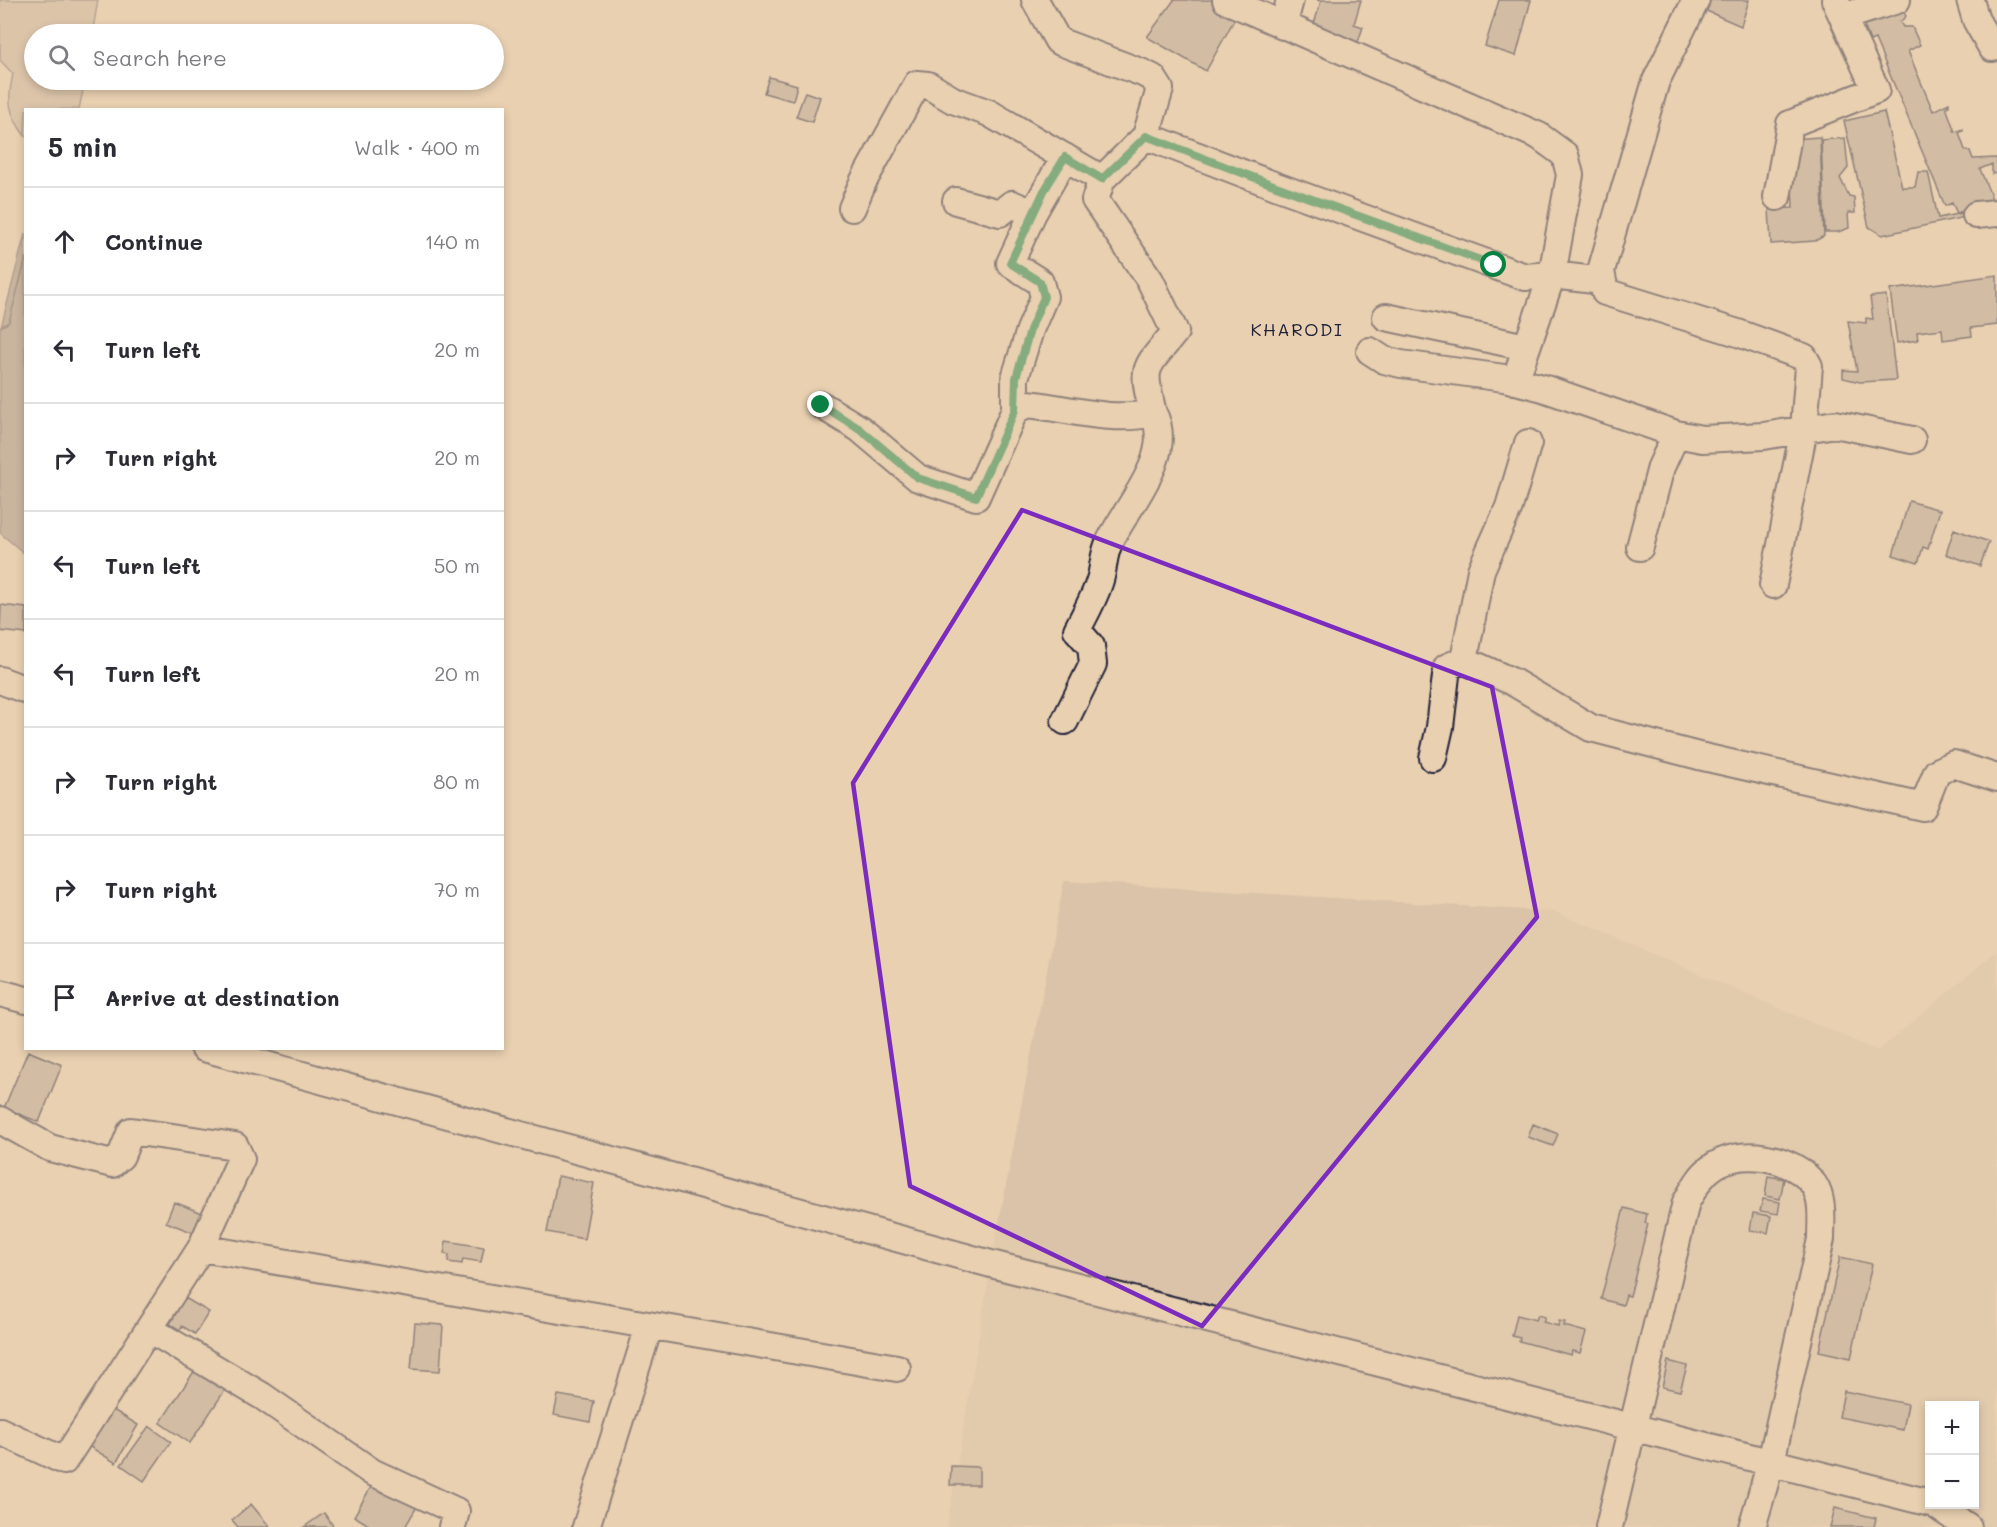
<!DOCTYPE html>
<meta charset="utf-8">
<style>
body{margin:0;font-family:Mali,sans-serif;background:#f7f7f7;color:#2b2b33}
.controls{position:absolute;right:18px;bottom:18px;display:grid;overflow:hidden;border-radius:0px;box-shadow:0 3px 9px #0003}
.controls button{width:54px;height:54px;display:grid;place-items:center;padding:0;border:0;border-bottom:2px solid #e1e1e2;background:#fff;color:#2b2b33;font:30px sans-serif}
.stop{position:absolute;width:18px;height:18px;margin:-14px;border:4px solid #0b8043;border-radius:50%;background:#fff}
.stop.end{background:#0b8043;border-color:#fff;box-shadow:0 2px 6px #0008}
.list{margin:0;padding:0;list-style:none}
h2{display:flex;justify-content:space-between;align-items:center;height:78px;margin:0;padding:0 24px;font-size:26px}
h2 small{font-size:20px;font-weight:400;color:#7c7c81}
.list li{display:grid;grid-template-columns:39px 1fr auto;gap:18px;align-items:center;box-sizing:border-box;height:108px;padding:0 24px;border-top:2px solid #e1e1e2}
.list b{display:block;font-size:22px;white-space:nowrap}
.list em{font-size:20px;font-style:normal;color:#7c7c81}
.icon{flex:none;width:33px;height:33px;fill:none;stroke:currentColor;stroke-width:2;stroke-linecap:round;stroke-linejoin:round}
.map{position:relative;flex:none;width:1997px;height:1527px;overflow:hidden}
.search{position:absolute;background:#fff;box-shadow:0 3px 9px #0003;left:24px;top:24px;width:480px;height:66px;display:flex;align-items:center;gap:15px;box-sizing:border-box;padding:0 21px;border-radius:33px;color:#7c7c81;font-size:22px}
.panel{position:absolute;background:#fff;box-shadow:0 3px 9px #0003;left:24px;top:108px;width:480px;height:942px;border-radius:0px}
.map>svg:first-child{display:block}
.built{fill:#dac3a8;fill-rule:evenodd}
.green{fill:#ccb7a0;stroke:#776c6e;stroke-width:1.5}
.water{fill:#a29287;stroke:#6f6569;stroke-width:1.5}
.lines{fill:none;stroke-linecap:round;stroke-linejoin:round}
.shore{stroke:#554f59;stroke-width:1.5}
.building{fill:#b7a593;stroke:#22223b;stroke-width:1.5}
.minor-casing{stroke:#22223b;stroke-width:30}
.minor{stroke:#e9d0b1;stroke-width:26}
.route{stroke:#0b8043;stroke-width:8}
.marked{fill:none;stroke:#7b2cbf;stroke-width:4.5;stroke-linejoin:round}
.labels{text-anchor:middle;stroke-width:4.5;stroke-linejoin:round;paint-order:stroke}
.neighbourhood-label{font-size:18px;letter-spacing:1.5px;fill:#22223b;stroke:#e9d0b1}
</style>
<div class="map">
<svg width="1997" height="1527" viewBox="0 0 1997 1527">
<rect width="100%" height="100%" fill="#e9d0b1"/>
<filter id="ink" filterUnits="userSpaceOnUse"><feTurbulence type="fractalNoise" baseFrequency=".0167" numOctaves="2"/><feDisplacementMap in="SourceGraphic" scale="12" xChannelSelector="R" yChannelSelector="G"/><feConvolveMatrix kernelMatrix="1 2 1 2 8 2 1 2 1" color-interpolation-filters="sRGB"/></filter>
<g filter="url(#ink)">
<path class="built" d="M 1064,881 L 1555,912 L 1878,1051 L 1997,951 L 1997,1527 L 947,1527 L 991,1264 ZM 1930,1406 L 1974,1406 L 1974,1504 L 1930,1504 Z"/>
<path class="green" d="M 0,0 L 98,0 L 92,34 L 34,34 L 34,80 L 85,80 L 79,109 L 26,110 L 25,136 C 8,113 7,101 13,74 L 0,60 Z"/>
<path class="water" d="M 25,234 L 25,554 L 0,533 L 0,331 Z"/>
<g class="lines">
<path class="shore" d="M 0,327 L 9,322 L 26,258"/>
</g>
<path class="building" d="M 1174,0 L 1220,0 L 1239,11 L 1206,71 L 1147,37 Z
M 1317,0 L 1361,0 L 1354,24 L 1363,27 L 1356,48 L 1313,27 L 1321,1 Z
M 1499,0 L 1531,0 L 1516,56 L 1485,46 Z
M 1706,0 L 1749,0 L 1741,26 L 1702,9 Z
M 1901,7 L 1906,16 L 1900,22 L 1903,27 L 1912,27 L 1920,45 L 1908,51 L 1933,111 L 1949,103 L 1949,106 L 1946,107 L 1955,132 L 1963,129 L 1963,131 L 1959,133 L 1965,150 L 1970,151 L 1973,159 L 1997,158 L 1997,173 L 1992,174 L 1992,164 L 1980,169 L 1993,201 L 1957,213 L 1952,203 L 1945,206 L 1875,39 L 1870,41 L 1862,20 Z
M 769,77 L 797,85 L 793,101 L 764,93 Z
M 805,92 L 820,97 L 812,122 L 796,117 Z
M 1884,112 L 1902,187 L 1915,187 L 1918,172 L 1928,172 L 1938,218 L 1967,212 L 1969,216 L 1882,235 L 1869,227 L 1844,121 Z
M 1820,137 L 1824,236 L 1815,241 L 1771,244 L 1769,209 L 1793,208 L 1790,139 Z
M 1845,138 L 1848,168 L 1840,178 L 1849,196 L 1854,197 L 1855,213 L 1848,213 L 1849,228 L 1838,232 L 1825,232 L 1821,140 Z
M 1997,275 L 1997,325 L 1971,328 L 1972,336 L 1943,340 L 1942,329 L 1917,332 L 1918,340 L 1897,343 L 1890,290 Z
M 1886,295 L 1896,380 L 1860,382 L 1843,378 L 1843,370 L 1857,371 L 1848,321 L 1866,323 L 1866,318 L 1873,319 L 1870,297 Z
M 1909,501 L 1940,510 L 1928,549 L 1923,547 L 1918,563 L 1893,555 Z
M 1954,529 L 1989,542 L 1980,566 L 1946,554 Z
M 1,605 L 26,608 L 26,634 L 0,631 Z
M 28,1051 L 62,1065 L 39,1122 L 4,1108 Z
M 1533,1124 L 1558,1134 L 1553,1146 L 1528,1137 Z
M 558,1176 L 594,1183 L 584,1239 L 547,1232 Z
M 1768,1176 L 1784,1179 L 1780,1199 L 1765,1196 Z
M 1763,1199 L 1780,1202 L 1778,1214 L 1760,1211 Z
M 174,1202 L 202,1213 L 194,1233 L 166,1222 Z
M 1624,1208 L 1647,1214 L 1645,1223 L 1648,1224 L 1630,1296 L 1626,1295 L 1623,1305 L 1601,1299 Z
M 1753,1213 L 1771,1216 L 1768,1233 L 1750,1230 Z
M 446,1241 L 484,1247 L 481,1262 L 463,1259 L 462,1264 L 448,1262 L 449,1255 L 444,1254 Z
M 1840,1257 L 1872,1264 L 1851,1358 L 1819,1351 Z
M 185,1298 L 209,1312 L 195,1334 L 182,1326 L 180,1330 L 170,1324 Z
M 1517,1315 L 1536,1320 L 1538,1315 L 1545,1317 L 1543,1322 L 1558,1326 L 1559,1321 L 1565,1322 L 1564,1326 L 1586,1332 L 1580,1353 L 1572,1351 L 1571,1355 L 1519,1341 L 1520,1338 L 1512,1336 Z
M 415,1323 L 443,1325 L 440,1371 L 411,1369 Z
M 1668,1361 L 1687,1366 L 1680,1391 L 1662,1387 Z
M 199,1364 L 229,1384 L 190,1443 L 160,1423 Z
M 1844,1391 L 1908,1404 L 1903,1430 L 1839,1417 Z
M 558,1395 L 594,1401 L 590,1422 L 554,1415 Z
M 105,1405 L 138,1425 L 116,1463 L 82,1442 Z
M 149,1426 L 171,1442 L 144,1481 L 121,1465 Z
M 951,1466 L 979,1467 L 979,1485 L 950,1485 Z
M 375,1480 L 418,1505 L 405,1527 L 372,1527 L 354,1516 Z
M 251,1504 L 270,1527 L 238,1527 L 232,1520 Z
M 1835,1508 L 1876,1518 L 1874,1527 L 1830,1527 Z
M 324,1513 L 334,1527 L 304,1527 Z"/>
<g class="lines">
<defs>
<path id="minor" d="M 1035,0 L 1058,41 L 1143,73 L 1153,78 L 1160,89 L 1146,136 L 1102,179 L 1095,200 L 1150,280 L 1175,332 C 1144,371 1141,364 1153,413
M 1226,0 L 1539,136 L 1565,155 L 1570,175 L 1552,275 L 1603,281
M 1696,0 L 1656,81 L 1601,271 L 1605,292 L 1738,333 L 1804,357 L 1809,366 L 1804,429 L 1773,585
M 1970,0 L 1976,20 L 1992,48 L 1997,47
M 1843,17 L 1897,0
M 1283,26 L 1290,0
M 1146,136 L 1276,186 L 1525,277 L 1552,275 L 1515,381
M 1777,197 L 1790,124 L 1876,90 L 1835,0
M 956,201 L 1000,213 L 1012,204 L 1033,213 L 1065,157
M 852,208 L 863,182 L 917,84 L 928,85 L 953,100 L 989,113 L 1102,179
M 1976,215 L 1997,213
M 1386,317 L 1526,347
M 1370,351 L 1384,360 L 1401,364 L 1504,378 L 1543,388 L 1676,434 L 1702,439 L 1764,436 L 1835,424 L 1912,440
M 821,405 L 860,429 L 918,478 L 976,497 L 1015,410 L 1027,404 C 1068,408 1111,423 1153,413 C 1176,456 1126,506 1109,543 C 1103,555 1104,568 1100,580 C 1095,597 1085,614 1077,630 L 1091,646 L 1093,664 L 1065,721
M 1015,410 L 1015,378 L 1030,330 L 1044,297 L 1040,282 L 1010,263 L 1033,213
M 1640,547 L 1661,467 L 1676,434
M 1464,660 L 1481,570 L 1509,507 L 1528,443
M 0,680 L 26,690
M 1433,758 L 1440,727 L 1447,667 L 1464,660 L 1513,682 L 1591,728 L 1699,756 L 1923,807 L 1937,772 L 1954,764 L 1997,778
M 0,993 L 26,1000
M 204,1048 L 991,1264 L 1930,1503
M 0,1120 L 50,1148 L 112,1164 L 121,1156 L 131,1131 L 235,1146 L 241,1159 L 201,1248 L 64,1461 L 0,1431
M 201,1248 L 897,1368
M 149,1329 L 262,1396 L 372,1472 L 456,1511 L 452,1527
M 1934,1504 L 1968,1527
M 586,1527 L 649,1327
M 1609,1527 L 1686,1202 C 1693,1191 1699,1177 1710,1169 C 1737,1146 1794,1156 1814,1185 C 1824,1201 1821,1221 1821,1239 L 1771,1462 L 1752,1527"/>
</defs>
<use href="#minor" class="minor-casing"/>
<use href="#minor" class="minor"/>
</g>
</g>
<g class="lines" filter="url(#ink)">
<path class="route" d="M 821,405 L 860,429 L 918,478 L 976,497 L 1015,410 L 1016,378 L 1030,330 L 1044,297 L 1040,282 L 1010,263 L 1044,191 L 1065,157 L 1102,179 L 1146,136 L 1276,186 L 1494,265"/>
</g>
<path d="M0 0H1997V1527H0ZM 1022,510 L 1492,687 L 1537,917 L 1202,1326 L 910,1186 L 853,783 Z" fill="#e9d0b1" fill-opacity=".55" fill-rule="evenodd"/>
<path class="marked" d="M 1022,510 L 1492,687 L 1537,917 L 1202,1326 L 910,1186 L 853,783 Z"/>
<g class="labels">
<g class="neighbourhood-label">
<text x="1297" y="336">KHARODI</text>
</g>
</g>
</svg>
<div class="controls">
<button>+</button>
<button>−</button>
</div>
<div class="stop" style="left:1494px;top:265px"></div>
<div class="stop end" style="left:821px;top:405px"></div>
<div class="search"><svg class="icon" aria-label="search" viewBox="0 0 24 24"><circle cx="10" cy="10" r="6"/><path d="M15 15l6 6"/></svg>Search here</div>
<section class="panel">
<h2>5 min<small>Walk · 400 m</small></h2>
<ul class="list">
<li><svg class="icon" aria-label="ahead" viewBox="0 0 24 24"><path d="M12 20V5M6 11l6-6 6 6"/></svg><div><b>Continue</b></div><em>140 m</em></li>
<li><svg class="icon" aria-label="left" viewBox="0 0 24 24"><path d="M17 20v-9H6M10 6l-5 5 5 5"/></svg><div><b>Turn left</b></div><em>20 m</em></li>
<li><svg class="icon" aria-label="right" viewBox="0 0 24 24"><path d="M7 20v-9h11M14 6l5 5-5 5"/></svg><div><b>Turn right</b></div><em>20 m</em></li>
<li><svg class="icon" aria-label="left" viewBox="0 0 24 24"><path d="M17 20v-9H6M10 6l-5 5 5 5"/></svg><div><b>Turn left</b></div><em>50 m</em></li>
<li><svg class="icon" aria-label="left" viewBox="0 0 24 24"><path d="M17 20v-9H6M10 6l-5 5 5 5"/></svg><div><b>Turn left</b></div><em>20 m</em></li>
<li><svg class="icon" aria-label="right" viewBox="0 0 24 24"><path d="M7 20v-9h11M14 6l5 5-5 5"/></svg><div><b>Turn right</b></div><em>80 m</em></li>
<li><svg class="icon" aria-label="right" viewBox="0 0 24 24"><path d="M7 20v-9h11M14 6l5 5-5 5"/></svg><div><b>Turn right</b></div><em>70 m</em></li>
<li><svg class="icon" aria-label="arrive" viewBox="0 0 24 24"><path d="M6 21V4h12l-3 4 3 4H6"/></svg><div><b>Arrive at destination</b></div></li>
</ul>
</section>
</div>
